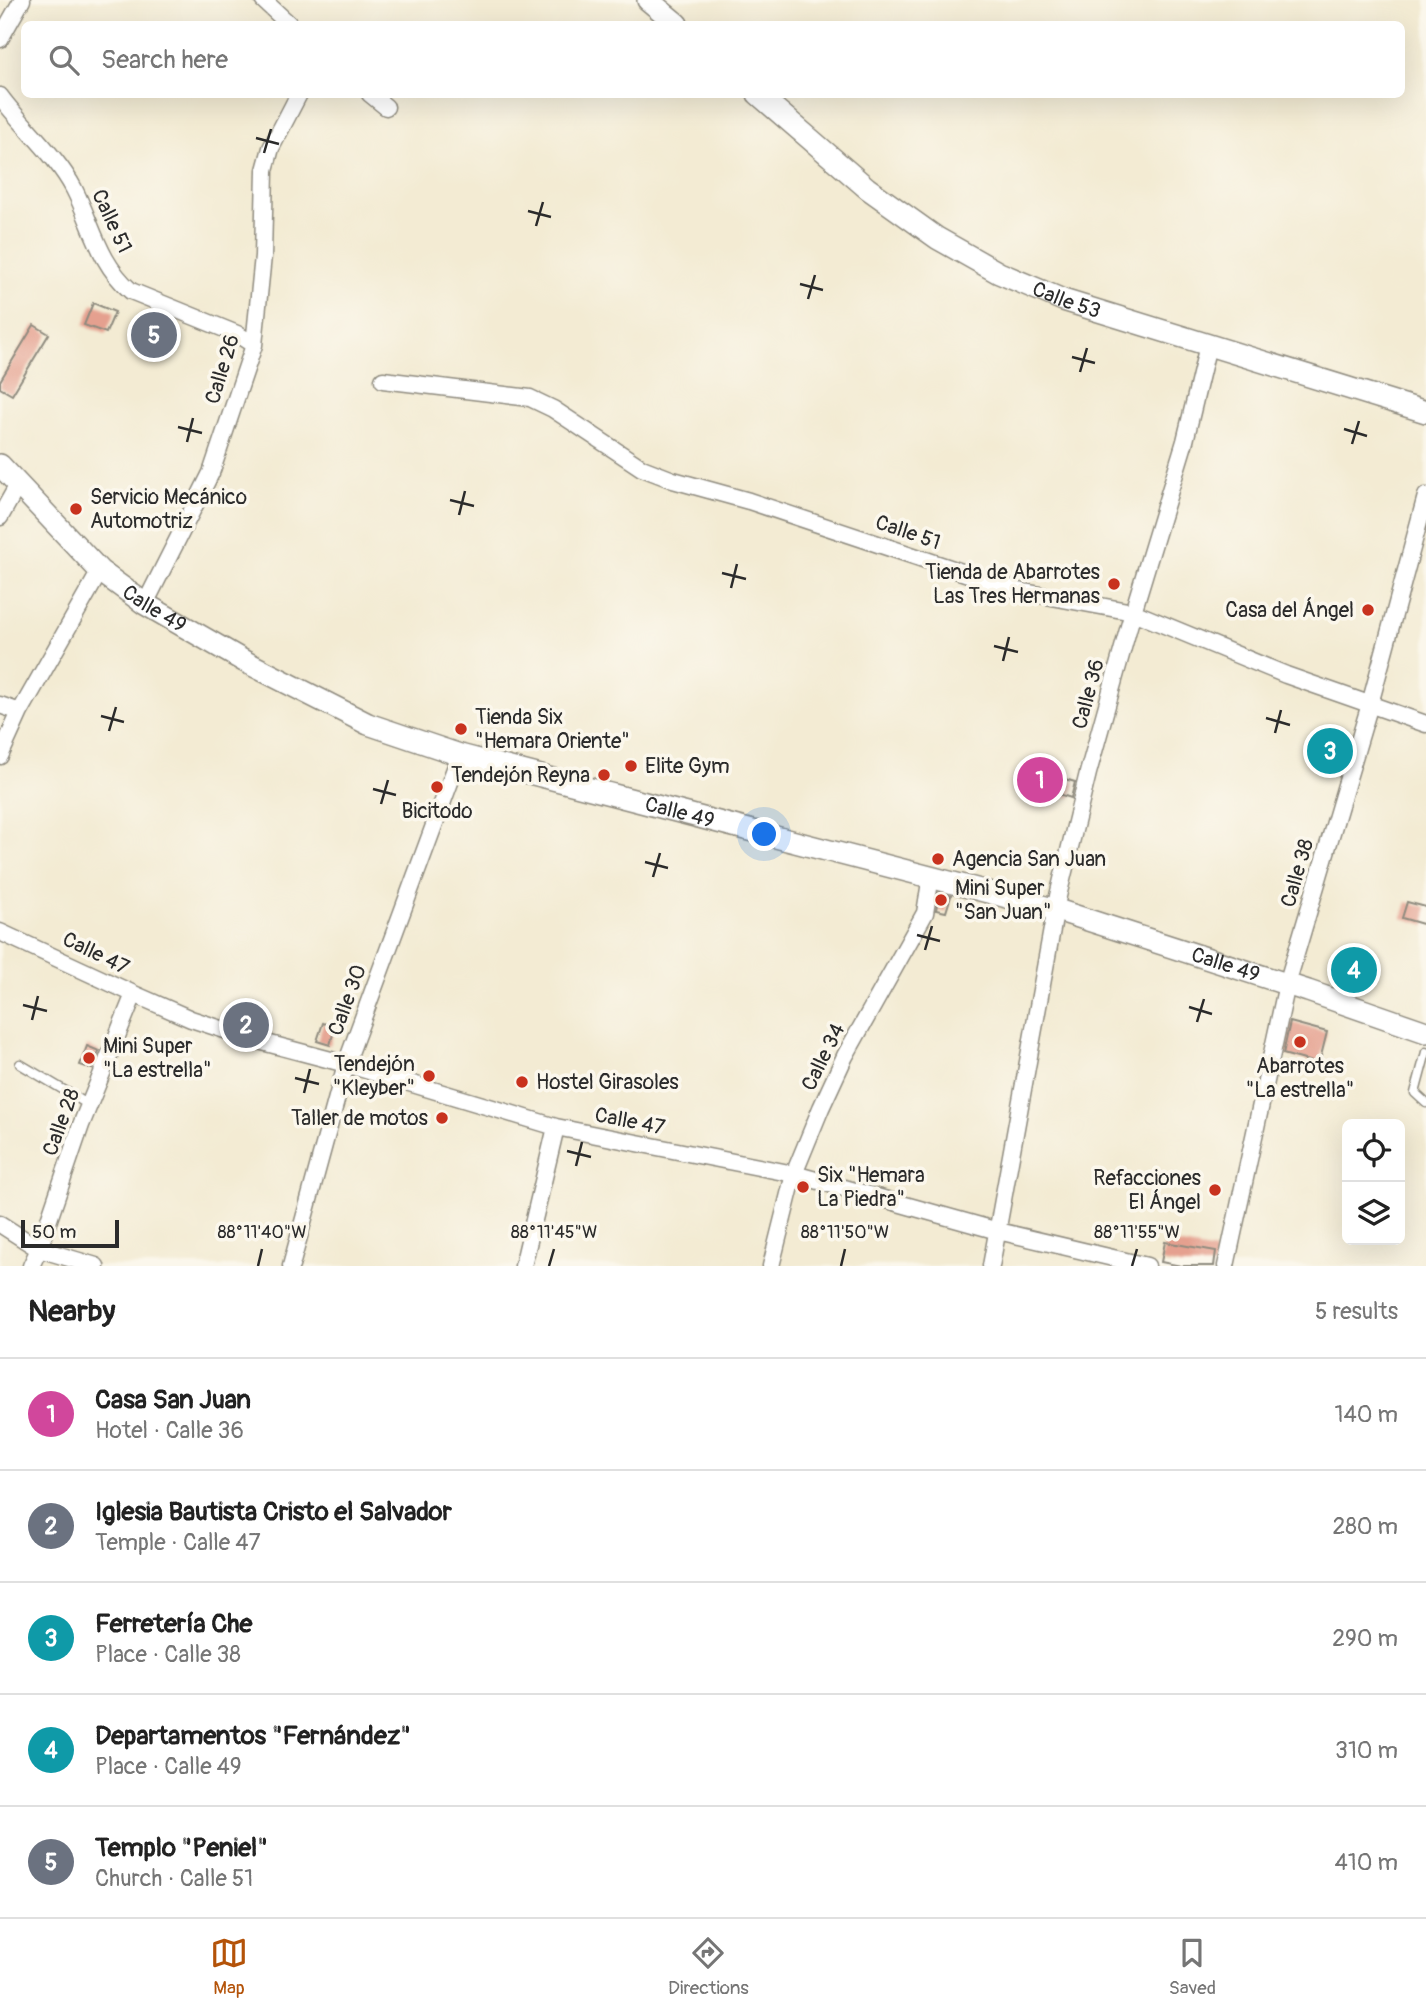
<!DOCTYPE html>
<meta charset="utf-8">
<style>
body{margin:0;font-family:Pangolin,sans-serif;background:#f2f2f2;color:#222}
.controls{position:absolute;right:21px;bottom:21px;display:grid;overflow:hidden;border-radius:10px;box-shadow:0 7px 28px #0002}
.controls button{width:63px;height:63px;display:grid;place-items:center;padding:0;border:0;border-bottom:2px solid #e0e0e0;background:#fff;color:#222;font:35px sans-serif}
.scale{position:absolute;left:21px;bottom:18px;width:98px;box-sizing:border-box;padding-left:7px;border:4px solid #2b2b2b;border-top:0;font-size:19px;line-height:24px;white-space:nowrap;color:#2b2b2b;-webkit-text-stroke:5px #fbf7ec;paint-order:stroke}
.you{position:absolute;left:765px;top:835px;width:24px;height:24px;margin:-18px;border:5px solid #fff;border-radius:50%;background:#1a73e8;box-shadow:0 0 0 10px #1a73e833}
.badge{display:grid;place-items:center;width:46px;height:46px;border-radius:50%;background:#b45309;color:#fff;font-size:23px;font-weight:700}
.pin{position:absolute;translate:-50% -50%;border:4px solid #fff;box-shadow:0 2px 7px #0006}
.list{margin:0;padding:0;list-style:none}
h2{display:flex;justify-content:space-between;align-items:center;height:91px;margin:0;padding:0 28px;font-size:30px}
h2 small{font-size:23px;font-weight:400;color:#767676}
.list li{display:grid;grid-template-columns:46px 1fr auto;gap:21px;align-items:center;box-sizing:border-box;height:112px;padding:0 28px;border-top:2px solid #e0e0e0}
.list b{display:block;font-size:26px;white-space:nowrap}
.list p{margin:0;font-size:23px;white-space:nowrap;color:#767676}
.list em{font-size:23px;font-style:normal;color:#767676}
.icon{flex:none;width:38px;height:38px;fill:none;stroke:currentColor;stroke-width:2;stroke-linecap:round;stroke-linejoin:round}
.map{position:relative;flex:none;width:1426px;height:1266px;overflow:hidden}
.search{position:absolute;background:#fff;box-shadow:0 7px 28px #0002;left:21px;right:21px;top:21px;height:77px;display:flex;align-items:center;gap:18px;box-sizing:border-box;padding:0 24px;border-radius:10px;color:#767676;font-size:26px}
.sheet{height:651px;background:#fff}
nav{display:flex;justify-content:space-around;align-items:center;box-sizing:border-box;height:98px;border-top:2px solid #e0e0e0;background:#fff;font-size:19px;color:#767676}
nav a{display:grid;justify-items:center;gap:4px}
nav .on{color:#b45309}
.map>svg:first-child{display:block}
.building{fill:#e5a08f}
.lines{fill:none;stroke-linecap:round;stroke-linejoin:round}
.lane-casing{stroke:#8f8b7f;stroke-width:11}
.street-casing{stroke:#8f8b7f;stroke-width:19}
.secondary-casing{stroke:#8f8b7f;stroke-width:24}
.lane{stroke:#fff;stroke-width:8}
.street{stroke:#fff;stroke-width:16}
.secondary{stroke:#fff;stroke-width:21}
.ticks{fill:none;stroke:#2b2b2b;stroke-width:2.5}
.poi-dot{fill:#c8321e;stroke:#fbf7ec;stroke-width:2.5}
.labels{text-anchor:middle;stroke-width:7;stroke-linejoin:round;paint-order:stroke}
.street-label{font-size:21px;fill:#2b2b2b;stroke:#fbf7ec}
.poi-label{font-size:21px;fill:#2b2b2b;stroke:#fbf7ec;text-anchor:start}
.ticks-label{font-size:18px;text-anchor:middle;fill:#2b2b2b;stroke:#fbf7ec;stroke-width:7;stroke-linejoin:round;paint-order:stroke}
</style>
<div class="map">
<svg width="1426" height="1266" viewBox="0 0 1426 1266">
<rect width="100%" height="100%" fill="#fbf7ec"/>
<filter id="ink" filterUnits="userSpaceOnUse"><feTurbulence type="fractalNoise" baseFrequency=".0143" numOctaves="2"/><feDisplacementMap in="SourceGraphic" scale="14" xChannelSelector="R" yChannelSelector="G"/><feConvolveMatrix kernelMatrix="1 2 1 2 8 2 1 2 1" color-interpolation-filters="sRGB"/></filter>
<filter id="wash" filterUnits="userSpaceOnUse"><feTurbulence type="fractalNoise" baseFrequency=".00686" numOctaves="4" result="noise"/><feDisplacementMap in="SourceGraphic" scale="28" xChannelSelector="R" yChannelSelector="G"/><feGaussianBlur stdDeviation="1.57" result="paint"/><feColorMatrix in="noise" values="0 0 0 0 0 0 0 0 0 0 0 0 0 0 0 0 0 1.4 0 .05"/><feComposite in="paint" operator="in"/></filter>
<g filter="url(#wash)">
<rect width="100%" height="100%" fill="#f3ebd3"/>
<g id="blocks">
<path class="building" d="M 93,303 L 115,312 L 106,333 L 84,325 Z
M 34,325 L 49,334 L 12,395 L 0,388 L 0,381 Z
M 1315,734 L 1347,744 L 1341,765 L 1309,756 Z
M 1048,774 L 1075,782 L 1071,798 L 1043,789 Z
M 939,893 L 951,896 L 946,912 L 936,910 Z
M 1407,902 L 1426,907 L 1426,925 L 1402,918 Z
M 1354,946 L 1368,950 L 1355,993 L 1342,989 Z
M 1290,1022 L 1327,1032 L 1319,1064 L 1283,1054 Z
M 323,1023 L 335,1027 L 330,1045 L 317,1041 Z
M 87,1046 L 99,1051 L 92,1069 L 80,1065 Z
M 1165,1242 L 1216,1251 L 1214,1266 L 1181,1266 L 1161,1262 Z"/>
</g>
</g>
<g filter="url(#ink)">
<use href="#blocks" fill-opacity="0" stroke="#8f8b7f" stroke-width="2"/>
<g class="lines">
<defs>
<path id="lane" d="M 1426,1052 L 1415,1093 L 1426,1103
M 20,1064 L 89,1105"/>
<path id="street" d="M 263,0 L 289,24
M 0,39 L 22,0
M 370,94 L 386,107
M 0,96 C 21,125 57,156 74,189 C 93,226 98,262 131,291 L 237,334 L 254,345
M 383,380 L 530,398 L 553,409 L 642,468 L 673,480 L 749,501 L 1019,591 L 1133,612 L 1286,675 L 1426,724
M 0,517 L 19,483
M 145,604 L 211,473 L 254,345 L 263,256 L 265,170 L 271,148 L 299,94
M 0,705 L 20,712
M 0,756 L 20,712 L 100,571
M 0,932 L 134,994 L 191,1019 L 255,1040 L 346,1064 L 556,1127 L 794,1174 L 998,1231 L 1147,1266
M 0,1224 L 39,1249 L 96,1266
M 31,1266 L 39,1249 L 81,1125 L 134,994
M 291,1266 L 346,1064 L 460,755
M 523,1266 L 556,1127
M 771,1266 L 794,1174 L 821,1108 L 845,1056 L 925,913 L 931,876
M 991,1266 L 1058,896 L 1088,773 L 1133,612 L 1185,441 L 1208,345
M 1226,1266 L 1287,984 L 1370,704 L 1426,496"/>
<g id="secondary">
<path d="M 648,0 L 677,24"/>
<path id="s1" d="M 758,94 L 867,188 L 937,238 L 999,273 L 1063,300 L 1426,412"/>
<path id="s2" d="M 0,465 L 100,571 L 145,604 L 244,661 L 368,724 L 460,755 L 1057,910 L 1308,991 L 1426,1032"/>
</g>
</defs>
<use href="#lane" class="lane-casing"/>
<use href="#street" class="street-casing"/>
<use href="#secondary" class="secondary-casing"/>
<use href="#lane" class="lane"/>
<use href="#street" class="street"/>
<use href="#secondary" class="secondary"/>
</g>
</g>
<path class="ticks" d="M 256,138 L 279,144M 264,153 L 271,129M 528,211 L 551,217M 536,226 L 543,202M 800,284 L 823,290M 808,299 L 815,275M 1072,357 L 1095,363M 1080,372 L 1087,348M 178,427 L 202,433M 1344,429 L 1367,436M 187,442 L 193,418M 1352,444 L 1359,421M 450,500 L 474,506M 459,515 L 465,491M 722,573 L 746,579M 731,588 L 737,564M 994,646 L 1018,652M 1003,661 L 1009,637M 101,716 L 124,722M 1266,718 L 1290,725M 109,731 L 116,707M 1275,733 L 1281,710M 373,789 L 396,795M 381,804 L 388,780M 645,862 L 668,868M 653,877 L 660,853M 917,935 L 940,941M 925,950 L 932,926M 23,1005 L 47,1011M 1189,1007 L 1212,1014M 32,1020 L 38,996M 1197,1022 L 1204,999M 295,1078 L 319,1084M 304,1093 L 310,1069M 567,1151 L 591,1157M 576,1166 L 582,1142M 258,1266 L 262,1249M 549,1266 L 554,1249M 841,1266 L 845,1249M 1132,1266 L 1137,1249"/>
<g class="poi-dot">
<circle cx="76" cy="509" r="7"/>
<circle cx="1114" cy="584" r="7"/>
<circle cx="1368" cy="610" r="7"/>
<circle cx="461" cy="729" r="7"/>
<circle cx="631" cy="766" r="7"/>
<circle cx="604" cy="775" r="7"/>
<circle cx="437" cy="787" r="7"/>
<circle cx="938" cy="859" r="7"/>
<circle cx="941" cy="900" r="7"/>
<circle cx="1300" cy="1042" r="7"/>
<circle cx="89" cy="1058" r="7"/>
<circle cx="429" cy="1076" r="7"/>
<circle cx="522" cy="1082" r="7"/>
<circle cx="442" cy="1118" r="7"/>
<circle cx="803" cy="1187" r="7"/>
<circle cx="1215" cy="1190" r="7"/>
</g>
<g class="labels">
<g class="street-label">
<text transform="translate(112 221) rotate(65)" y="7">Calle 51</text>
<text dy="7" stroke="none"><textPath href="#s1" startOffset="374">Calle 53</textPath></text>
<text transform="translate(222 369) rotate(-73)" y="7">Calle 26</text>
<text transform="translate(908 532) rotate(19)" y="7">Calle 51</text>
<text dy="7" stroke="none"><textPath href="#s2" startOffset="212">Calle 49</textPath></text>
<text transform="translate(1088 694) rotate(-75)" y="7">Calle 36</text>
<text dy="7" stroke="none"><textPath href="#s2" startOffset="779">Calle 49</textPath></text>
<text transform="translate(1297 873) rotate(-74)" y="7">Calle 38</text>
<text transform="translate(96 953) rotate(26)" y="7">Calle 47</text>
<text dy="7" stroke="none"><textPath href="#s2" startOffset="1346">Calle 49</textPath></text>
<text transform="translate(347 1000) rotate(-70)" y="7">Calle 30</text>
<text transform="translate(823 1057) rotate(-64)" y="7">Calle 34</text>
<text transform="translate(630 1121) rotate(11)" y="7">Calle 47</text>
<text transform="translate(61 1122) rotate(-70)" y="7">Calle 28</text>
</g>
<g class="poi-label">
<text x="90" y="504">Servicio Mecánico<tspan x="90" dy="24">Automotriz</tspan></text>
<text x="1100" y="579" text-anchor="end">Tienda de Abarrotes<tspan x="1100" dy="24">Las Tres Hermanas</tspan></text>
<text x="1354" y="617" text-anchor="end">Casa del Ángel</text>
<text x="475" y="724">Tienda Six<tspan x="475" dy="24">"Hemara Oriente"</tspan></text>
<text x="645" y="773">Elite Gym</text>
<text x="590" y="782" text-anchor="end">Tendejón Reyna</text>
<text x="437" y="818" text-anchor="middle">Bicitodo</text>
<text x="952" y="866">Agencia San Juan</text>
<text x="955" y="895">Mini Super<tspan x="955" dy="24">"San Juan"</tspan></text>
<text x="103" y="1053">Mini Super<tspan x="103" dy="24">"La estrella"</tspan></text>
<text x="415" y="1071" text-anchor="end">Tendejón<tspan x="415" dy="24">"Kleyber"</tspan></text>
<text x="1300" y="1073" text-anchor="middle">Abarrotes<tspan x="1300" dy="24">"La estrella"</tspan></text>
<text x="536" y="1089">Hostel Girasoles</text>
<text x="428" y="1125" text-anchor="end">Taller de motos</text>
<text x="817" y="1182">Six "Hemara<tspan x="817" dy="24">La Piedra"</tspan></text>
<text x="1201" y="1185" text-anchor="end">Refacciones<tspan x="1201" dy="24">El Ángel</tspan></text>
</g>
</g>
<g class="ticks-label">
<text x="262" y="1238">88°11'40"W</text>
<text x="554" y="1238">88°11'45"W</text>
<text x="845" y="1238">88°11'50"W</text>
<text x="1137" y="1238">88°11'55"W</text>
</g>
</svg>
<div class="controls">
<button><svg class="icon" aria-label="locate" viewBox="0 0 24 24"><circle cx="12" cy="12" r="6"/><path d="M12 2v4M12 18v4M2 12h4M18 12h4"/></svg></button>
<button><svg class="icon" aria-label="layers" viewBox="0 0 24 24"><path d="M12 4l9 5-9 5-9-5zM3 14l9 5 9-5"/></svg></button>
</div>
<div class="scale">50 m</div>
<div class="you"></div>
<div class="pin badge" style="left:1040px;top:780px;background:#d1479c">1</div>
<div class="pin badge" style="left:246px;top:1025px;background:#6b7280">2</div>
<div class="pin badge" style="left:1330px;top:751px;background:#0f9aa8">3</div>
<div class="pin badge" style="left:1354px;top:970px;background:#0f9aa8">4</div>
<div class="pin badge" style="left:154px;top:335px;background:#6b7280">5</div>
<div class="search"><svg class="icon" aria-label="search" viewBox="0 0 24 24"><circle cx="10" cy="10" r="6"/><path d="M15 15l6 6"/></svg>Search here</div>
</div>
<section class="sheet">
<h2>Nearby<small>5 results</small></h2>
<ul class="list">
<li><span class="badge" style="background:#d1479c">1</span><div><b>Casa San Juan</b><p>Hotel · Calle 36</p></div><em>140 m</em></li>
<li><span class="badge" style="background:#6b7280">2</span><div><b>Iglesia Bautista Cristo el Salvador</b><p>Temple · Calle 47</p></div><em>280 m</em></li>
<li><span class="badge" style="background:#0f9aa8">3</span><div><b>Ferretería Che</b><p>Place · Calle 38</p></div><em>290 m</em></li>
<li><span class="badge" style="background:#0f9aa8">4</span><div><b>Departamentos &quot;Fernández&quot;</b><p>Place · Calle 49</p></div><em>310 m</em></li>
<li><span class="badge" style="background:#6b7280">5</span><div><b>Templo &quot;Peniel&quot;</b><p>Church · Calle 51</p></div><em>410 m</em></li>
</ul>
</section>
<nav>
<a class="on"><svg class="icon" aria-label="map" viewBox="0 0 24 24"><path d="M3 6l6-2 6 2 6-2v14l-6 2-6-2-6 2zM9 4v14M15 6v14"/></svg>Map</a>
<a><svg class="icon" aria-label="directions" viewBox="0 0 24 24"><path d="M12 3l9 9-9 9-9-9zM9 14v-3h6M13 9l2 2-2 2"/></svg>Directions</a>
<a><svg class="icon" aria-label="saved" viewBox="0 0 24 24"><path d="M7 4h10v16l-5-4-5 4z"/></svg>Saved</a>
</nav>
